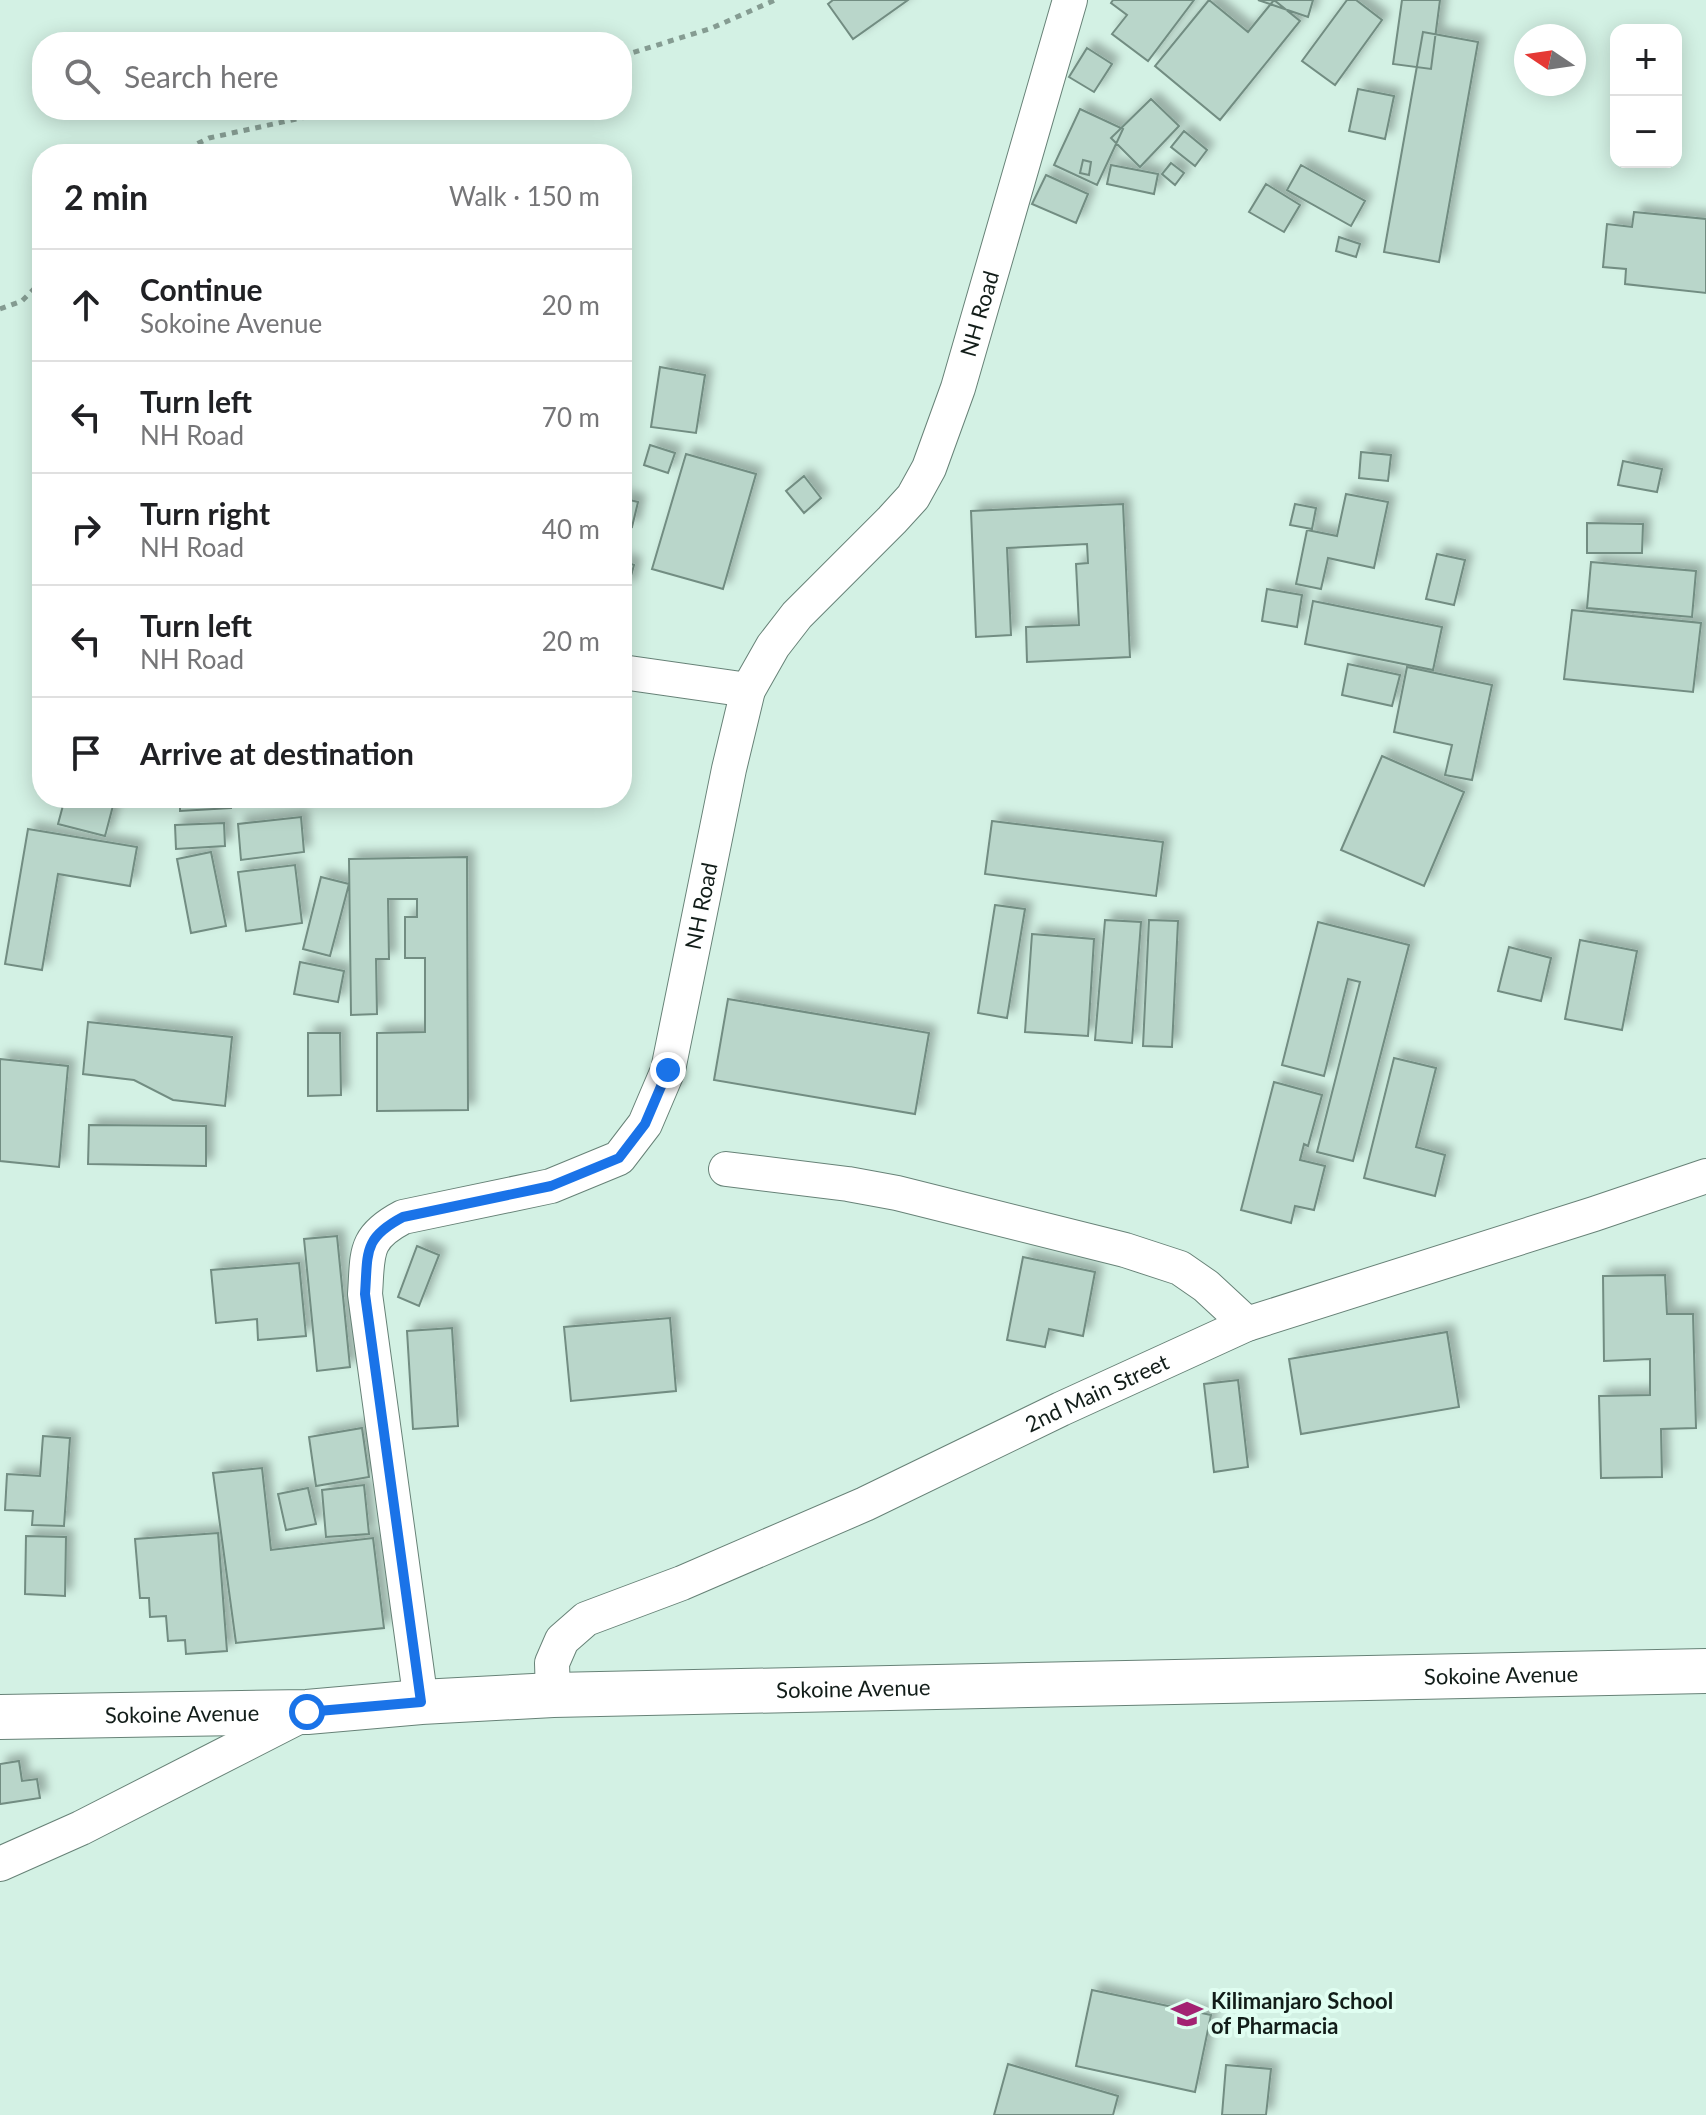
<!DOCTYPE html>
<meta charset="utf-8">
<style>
body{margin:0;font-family:Lato,sans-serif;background:#f2f2f2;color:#202124}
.controls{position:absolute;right:24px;top:24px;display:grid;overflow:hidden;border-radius:16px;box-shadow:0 4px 20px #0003}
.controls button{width:72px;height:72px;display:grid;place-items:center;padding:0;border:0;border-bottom:2px solid #e0e0e0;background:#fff;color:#202124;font:40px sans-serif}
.compass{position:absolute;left:1514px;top:24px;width:72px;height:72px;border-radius:50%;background:#fff;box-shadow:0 4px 20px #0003;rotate:283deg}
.stop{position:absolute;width:24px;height:24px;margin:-18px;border:6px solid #1a73e8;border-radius:50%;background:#fff}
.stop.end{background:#1a73e8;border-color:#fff;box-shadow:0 2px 8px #0008}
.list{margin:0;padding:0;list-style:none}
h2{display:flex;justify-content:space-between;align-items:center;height:104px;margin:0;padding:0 32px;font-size:34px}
h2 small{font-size:26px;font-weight:400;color:#757577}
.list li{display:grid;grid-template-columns:52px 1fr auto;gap:24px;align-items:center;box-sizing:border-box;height:112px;padding:0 32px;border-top:2px solid #e0e0e0}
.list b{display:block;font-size:30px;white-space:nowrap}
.list p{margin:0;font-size:26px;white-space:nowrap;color:#757577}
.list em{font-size:26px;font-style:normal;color:#757577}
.icon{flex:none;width:44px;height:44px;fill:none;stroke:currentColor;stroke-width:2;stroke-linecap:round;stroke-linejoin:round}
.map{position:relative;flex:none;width:1706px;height:2115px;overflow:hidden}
.search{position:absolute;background:#fff;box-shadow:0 4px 20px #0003;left:32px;top:32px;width:600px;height:88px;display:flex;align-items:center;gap:20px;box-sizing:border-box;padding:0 28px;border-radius:32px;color:#757577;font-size:30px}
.panel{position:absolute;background:#fff;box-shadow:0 4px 20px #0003;left:32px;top:144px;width:600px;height:664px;border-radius:32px}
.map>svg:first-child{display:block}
.building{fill:#b9d6ca;stroke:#728d82;stroke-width:2;filter:url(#shadow)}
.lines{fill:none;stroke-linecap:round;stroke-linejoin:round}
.minor-casing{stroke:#678277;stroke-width:36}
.tertiary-casing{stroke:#678277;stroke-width:46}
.path{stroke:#859c92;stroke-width:5;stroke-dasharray:6 6;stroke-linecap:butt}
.minor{stroke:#fff;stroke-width:34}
.tertiary{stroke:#fff;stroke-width:44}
.route{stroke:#1a73e8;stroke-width:10}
.labels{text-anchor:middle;stroke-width:8;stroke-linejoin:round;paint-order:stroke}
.street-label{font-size:22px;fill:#121d19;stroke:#e0fef1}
.poi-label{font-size:22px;font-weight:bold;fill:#121d19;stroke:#e0fef1;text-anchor:start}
</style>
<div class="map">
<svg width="1706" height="2115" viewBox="0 0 1706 2115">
<defs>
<filter id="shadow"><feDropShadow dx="7" dy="-7" stdDeviation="4" flood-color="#0004"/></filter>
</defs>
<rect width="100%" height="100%" fill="#d3f1e4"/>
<path class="building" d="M 833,0 L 908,0 L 853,39 L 828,4 Z
M 1113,0 L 1194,0 L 1148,61 L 1112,34 L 1127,15 L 1111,3 Z
M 1209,0 L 1248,32 L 1274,0 L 1300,21 L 1220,120 L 1155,66 Z
M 1258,0 L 1313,0 L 1308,17 Z
M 1347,0 L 1356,0 L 1382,20 L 1335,85 L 1302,61 Z
M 1402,0 L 1440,0 L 1431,69 L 1393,64 Z
M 1423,32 L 1478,42 L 1439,262 L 1384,252 Z
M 1087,48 L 1112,64 L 1094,92 L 1069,77 Z
M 1358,89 L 1394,96 L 1385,139 L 1349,131 Z
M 1151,99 L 1179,126 L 1140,167 L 1111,138 Z
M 1080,109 L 1123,129 L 1097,185 L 1054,165 Z
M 1184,131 L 1207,150 L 1195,166 L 1171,147 Z
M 1083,160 L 1091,162 L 1089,175 L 1080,173 Z
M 1171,163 L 1184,173 L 1175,185 L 1162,174 Z
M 1111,165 L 1158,174 L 1154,194 L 1107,184 Z
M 1301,165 L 1365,201 L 1351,226 L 1287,190 Z
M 1046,175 L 1088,194 L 1076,223 L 1032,204 Z
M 1266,184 L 1300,205 L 1284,232 L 1249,212 Z
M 1634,212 L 1706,219 L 1706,293 L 1625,284 L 1626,269 L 1603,267 L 1607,224 L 1632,227 Z
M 1339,237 L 1360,244 L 1356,257 L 1336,251 Z
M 660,367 L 705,375 L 696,433 L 651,427 Z
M 650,445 L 675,453 L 668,473 L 644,465 Z
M 1361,452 L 1391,455 L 1388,481 L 1359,478 Z
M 686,454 L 756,474 L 723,589 L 652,569 Z
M 1623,461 L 1662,469 L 1657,492 L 1618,485 Z
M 804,476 L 821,498 L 804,513 L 786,491 Z
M 1346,494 L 1388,502 L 1374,568 L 1328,558 L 1321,589 L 1296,584 L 1307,530 L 1337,536 Z
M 622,498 L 638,502 L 632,527 L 622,524 Z
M 1123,504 L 1130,657 L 1027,662 L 1026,627 L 1079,625 L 1076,564 L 1088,563 L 1087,544 L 1007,548 L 1011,635 L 976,637 L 971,511 Z
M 1295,504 L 1316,508 L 1312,529 L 1290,525 Z
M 1587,523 L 1643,524 L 1642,553 L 1587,553 Z
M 1437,554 L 1465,560 L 1454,605 L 1426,599 Z
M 622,561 L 634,565 L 628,587 L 622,585 Z
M 1591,562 L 1696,571 L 1692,617 L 1587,608 Z
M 1267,589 L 1302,595 L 1297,627 L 1262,621 Z
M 1313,601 L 1442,627 L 1433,670 L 1305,644 Z
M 1572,610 L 1701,623 L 1693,692 L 1564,679 Z
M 1348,664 L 1400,675 L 1392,706 L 1342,695 Z
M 1407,667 L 1492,685 L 1472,780 L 1445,775 L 1452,745 L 1394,732 Z
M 1382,756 L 1464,792 L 1424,886 L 1341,850 Z
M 65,798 L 115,798 L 105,836 L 58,824 Z
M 180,798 L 231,798 L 231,808 L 180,811 Z
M 301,817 L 304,852 L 241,860 L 238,824 Z
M 992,821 L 1163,842 L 1156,896 L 985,874 Z
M 224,823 L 225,846 L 176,849 L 175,825 Z
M 28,829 L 137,847 L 130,886 L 58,874 L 42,970 L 5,964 Z
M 211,852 L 226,926 L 191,933 L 177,859 Z
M 467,857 L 468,1110 L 377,1111 L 377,1033 L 425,1032 L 425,958 L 405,958 L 405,917 L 417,917 L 417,899 L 388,899 L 389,959 L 376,959 L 377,1014 L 351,1015 L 349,859 Z
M 295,865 L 302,923 L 246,931 L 238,872 Z
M 321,877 L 349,884 L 330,956 L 303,949 Z
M 995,905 L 1025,909 L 1007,1018 L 978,1013 Z
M 1105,920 L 1141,922 L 1132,1043 L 1095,1040 Z
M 1149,920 L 1178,921 L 1172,1047 L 1143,1046 Z
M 1318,922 L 1409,945 L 1353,1161 L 1317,1152 L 1360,982 L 1348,979 L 1324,1076 L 1282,1065 Z
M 1032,934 L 1094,939 L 1088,1036 L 1025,1032 Z
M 1580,940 L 1637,951 L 1622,1030 L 1565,1019 Z
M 1509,947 L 1551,958 L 1541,1001 L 1498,991 Z
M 300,962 L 344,971 L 338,1002 L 294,994 Z
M 728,999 L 929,1033 L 915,1114 L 714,1080 Z
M 88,1022 L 232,1037 L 225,1106 L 173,1100 L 134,1080 L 83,1074 Z
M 308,1033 L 340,1033 L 341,1095 L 308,1096 Z
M 1394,1058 L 1436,1068 L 1416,1147 L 1445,1155 L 1435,1196 L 1364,1178 Z
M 0,1059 L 68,1066 L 59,1167 L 0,1161 Z
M 1274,1082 L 1322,1095 L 1308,1146 L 1304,1144 L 1300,1160 L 1325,1166 L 1314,1210 L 1295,1206 L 1291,1223 L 1241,1210 Z
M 89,1125 L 206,1126 L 206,1166 L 88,1164 Z
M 337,1236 L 350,1367 L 317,1371 L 304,1239 Z
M 417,1246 L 439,1255 L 419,1306 L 398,1297 Z
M 1023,1257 L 1095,1272 L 1083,1336 L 1049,1329 L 1045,1347 L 1007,1340 Z
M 299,1263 L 306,1336 L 258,1340 L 257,1319 L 216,1323 L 211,1270 Z
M 1665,1275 L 1667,1314 L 1693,1314 L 1696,1428 L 1661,1429 L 1662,1477 L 1601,1478 L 1599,1396 L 1650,1395 L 1650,1359 L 1604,1361 L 1603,1276 Z
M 670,1318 L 676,1391 L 571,1401 L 564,1327 Z
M 452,1328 L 458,1426 L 413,1429 L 407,1331 Z
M 1447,1332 L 1459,1407 L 1301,1434 L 1289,1359 Z
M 1238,1380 L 1248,1467 L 1214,1472 L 1204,1384 Z
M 362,1428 L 369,1477 L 316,1486 L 309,1437 Z
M 43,1436 L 70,1438 L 64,1526 L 32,1525 L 33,1511 L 5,1510 L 7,1474 L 40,1476 Z
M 262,1468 L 271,1550 L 373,1538 L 384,1628 L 236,1643 L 213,1473 Z
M 364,1485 L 369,1534 L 326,1537 L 322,1490 Z
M 308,1488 L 316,1524 L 286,1530 L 278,1494 Z
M 218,1533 L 227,1651 L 186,1654 L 185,1640 L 168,1641 L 166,1616 L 150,1617 L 149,1598 L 140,1598 L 135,1539 Z
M 26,1536 L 66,1537 L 65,1596 L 25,1594 Z
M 19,1761 L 22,1781 L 37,1779 L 40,1798 L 0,1804 L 0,1764 Z
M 1092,1990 L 1211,2015 L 1195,2092 L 1076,2066 Z
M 1008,2064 L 1118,2096 L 1113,2115 L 994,2115 Z
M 1226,2065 L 1271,2069 L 1266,2115 L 1222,2115 Z"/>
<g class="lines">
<defs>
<g id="minor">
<path d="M 622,672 L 748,690"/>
<path d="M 726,1169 L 848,1184 L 897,1193 L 1125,1250 L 1180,1268 L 1206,1286 L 1247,1324"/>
<path id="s1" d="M 553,1695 L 552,1663 L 562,1640 L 586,1619 L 682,1583 L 865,1504 L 1061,1409 L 1247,1324 L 1594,1214 L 1706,1176"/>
<path id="s2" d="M 421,1702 L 365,1294 C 368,1253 363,1238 403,1217 L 551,1186 L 619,1158 L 645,1124 L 668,1070 L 729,769 L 748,690 L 773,646 L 797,615 L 892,520 L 913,497 L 929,468 L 958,388 L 1070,0"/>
<path d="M 0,1864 L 81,1828 L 304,1714"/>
</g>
<g id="tertiary">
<path id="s3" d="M 0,1717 L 307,1712 L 421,1702 L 553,1695 L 1706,1671"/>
</g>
</defs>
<use href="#minor" class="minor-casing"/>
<use href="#tertiary" class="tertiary-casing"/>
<path class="path" d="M 622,56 L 712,28 L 775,0
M 176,154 L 209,138 L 338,110
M 0,309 L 22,301 L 42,281"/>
<use href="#minor" class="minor"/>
<use href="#tertiary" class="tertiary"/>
</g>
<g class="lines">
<path class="route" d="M 307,1712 L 421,1702 L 365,1294 C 368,1252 363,1238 403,1217 L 551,1186 L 619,1158 L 645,1124 L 668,1070"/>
</g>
<defs>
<symbol id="school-bare" viewBox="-9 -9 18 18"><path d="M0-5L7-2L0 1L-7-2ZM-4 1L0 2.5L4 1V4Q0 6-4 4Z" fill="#a32272" stroke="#e0fef1" stroke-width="2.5" paint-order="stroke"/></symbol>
</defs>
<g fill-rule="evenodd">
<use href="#school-bare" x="1165" y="1992" width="44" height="44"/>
</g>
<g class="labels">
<g class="street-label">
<text dy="8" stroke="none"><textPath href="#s2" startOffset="1670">NH Road</textPath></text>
<text dy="8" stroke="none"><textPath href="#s2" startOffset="998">NH Road</textPath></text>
<text dy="8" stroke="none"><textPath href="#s1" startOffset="648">2nd Main Street</textPath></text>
<text dy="8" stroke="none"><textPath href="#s3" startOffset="1502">Sokoine Avenue</textPath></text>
<text dy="8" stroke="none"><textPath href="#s3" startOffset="854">Sokoine Avenue</textPath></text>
<text dy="8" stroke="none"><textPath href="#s3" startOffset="182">Sokoine Avenue</textPath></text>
</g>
<g class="poi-label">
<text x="1211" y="2009">Kilimanjaro School<tspan x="1211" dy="25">of Pharmacia</tspan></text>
</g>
</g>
</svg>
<div class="controls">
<button>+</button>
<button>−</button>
</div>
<svg class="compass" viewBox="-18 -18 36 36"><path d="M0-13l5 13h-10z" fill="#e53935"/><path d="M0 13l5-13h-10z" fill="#757577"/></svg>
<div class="stop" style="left:307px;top:1712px"></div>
<div class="stop end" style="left:668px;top:1070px"></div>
<div class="search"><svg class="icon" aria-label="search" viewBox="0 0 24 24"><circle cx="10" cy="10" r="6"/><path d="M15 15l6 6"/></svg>Search here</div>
<section class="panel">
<h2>2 min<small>Walk · 150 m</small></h2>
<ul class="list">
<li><svg class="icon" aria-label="ahead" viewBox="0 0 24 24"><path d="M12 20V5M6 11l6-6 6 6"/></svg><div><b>Continue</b><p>Sokoine Avenue</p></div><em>20 m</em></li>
<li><svg class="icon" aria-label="left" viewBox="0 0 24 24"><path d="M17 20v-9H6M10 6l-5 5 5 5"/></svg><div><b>Turn left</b><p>NH Road</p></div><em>70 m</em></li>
<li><svg class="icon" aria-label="right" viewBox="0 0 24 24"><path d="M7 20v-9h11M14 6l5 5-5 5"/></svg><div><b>Turn right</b><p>NH Road</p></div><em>40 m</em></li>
<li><svg class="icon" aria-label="left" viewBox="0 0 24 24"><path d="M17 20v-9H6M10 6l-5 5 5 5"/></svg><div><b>Turn left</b><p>NH Road</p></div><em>20 m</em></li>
<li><svg class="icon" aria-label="arrive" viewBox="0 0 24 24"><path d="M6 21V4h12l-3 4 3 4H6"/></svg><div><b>Arrive at destination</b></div></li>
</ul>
</section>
</div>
